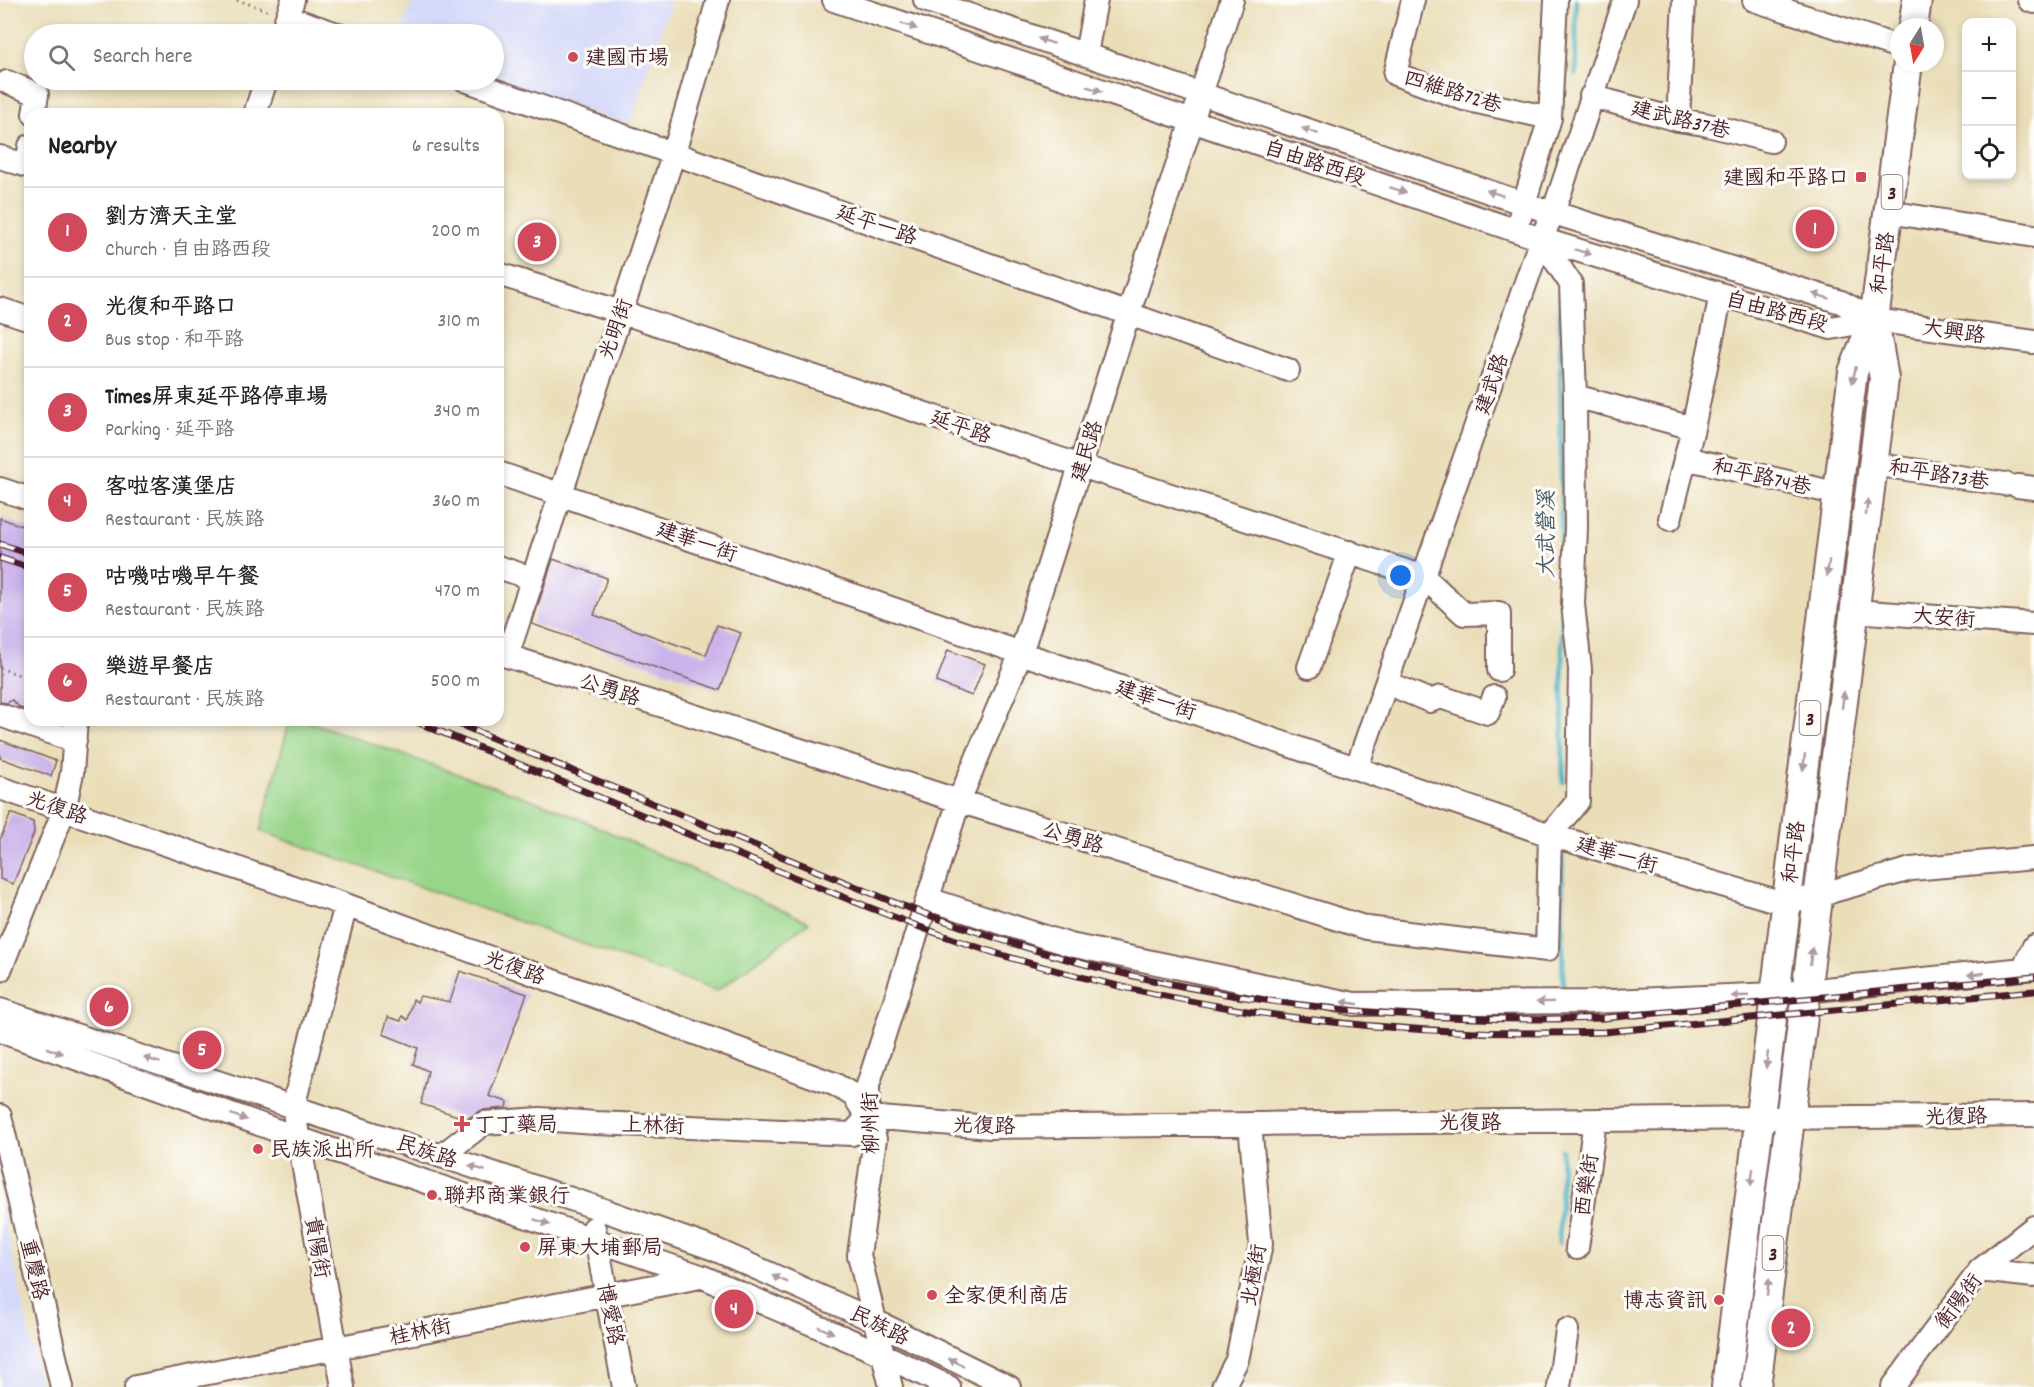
<!DOCTYPE html>
<meta charset="utf-8">
<style>
body{margin:0;font-family:Dekko,"LXGW WenKai TC",sans-serif;background:#f6f6f6;color:#222}
.controls{position:absolute;right:18px;top:18px;display:grid;overflow:hidden;border-radius:12px;box-shadow:0 3px 9px #0003}
.controls button{width:54px;height:54px;display:grid;place-items:center;padding:0;border:0;border-bottom:2px solid #e0e0e0;background:#fff;color:#222;font:30px sans-serif}
.compass{position:absolute;left:1890px;top:18px;width:54px;height:54px;border-radius:50%;background:#fff;box-shadow:0 3px 9px #0003;rotate:191deg}
.you{position:absolute;left:1401px;top:576px;width:21px;height:21px;margin:-15px;border:4px solid #fff;border-radius:50%;background:#1a73e8;box-shadow:0 0 0 9px #1a73e833}
.badge{display:grid;place-items:center;width:39px;height:39px;border-radius:50%;background:#d1495b;color:#fff;font-size:20px;font-weight:700}
.pin{position:absolute;translate:-50% -50%;border:3px solid #fff;box-shadow:0 2px 6px #0006}
.list{margin:0;padding:0;list-style:none}
h2{display:flex;justify-content:space-between;align-items:center;height:78px;margin:0;padding:0 24px;font-size:26px}
h2 small{font-size:20px;font-weight:400;color:#767676}
.list li{display:grid;grid-template-columns:39px 1fr auto;gap:18px;align-items:center;box-sizing:border-box;height:90px;padding:0 24px;border-top:2px solid #e0e0e0}
.list b{display:block;font-size:22px;white-space:nowrap}
.list p{margin:0;font-size:20px;white-space:nowrap;color:#767676}
.list em{font-size:20px;font-style:normal;color:#767676}
.icon{flex:none;width:33px;height:33px;fill:none;stroke:currentColor;stroke-width:2;stroke-linecap:round;stroke-linejoin:round}
.map{position:relative;flex:none;width:2034px;height:1387px;overflow:hidden}
.search{position:absolute;background:#fff;box-shadow:0 3px 9px #0003;left:24px;top:24px;width:480px;height:66px;display:flex;align-items:center;gap:15px;box-sizing:border-box;padding:0 21px;border-radius:33px;color:#767676;font-size:22px}
.panel{position:absolute;background:#fff;box-shadow:0 3px 9px #0003;left:24px;top:108px;width:480px;height:618px;border-radius:18px}
.map>svg:first-child{display:block}
.built{fill:#d4d8f9}
.green{fill:#98d589;stroke:#717a5a;stroke-width:1.5}
.lines{fill:none;stroke-linecap:round;stroke-linejoin:round}
.stream{stroke:#44b0c1;stroke-width:5}
.building{fill:#cab4eb}
.minor-casing{stroke:#82625d;stroke-width:26}
.major-casing{stroke:#82625d;stroke-width:32}
.path{stroke:#82625d;stroke-width:3;stroke-dasharray:1.5 4.5;stroke-linecap:butt}
.minor{stroke:#fff;stroke-width:22}
.major{stroke:#fff;stroke-width:28}
.rail-casing{stroke:#4a1f2b;stroke-width:7}
.rail{stroke:#fdfcf7;stroke-width:4.5;stroke-dasharray:14;stroke-linecap:butt}
.oneway{fill:#ae9aa0}
.poi-dot{fill:#d1495b;stroke:#fdfcf7;stroke-width:2}
.labels{text-anchor:middle;stroke-width:6;stroke-linejoin:round;paint-order:stroke}
.shield{fill:#fdfcf7;stroke:#806168;stroke-width:1.5}
.shield-label{font-size:20px;font-weight:bold;fill:#4a1f2b}
.poi-label{font-size:21px;fill:#4a1f2b;stroke:#fdfcf7;text-anchor:start}
.street-label{font-size:21px;fill:#4a1f2b;stroke:#fdfcf7}
.water-label{font-size:22px;font-style:italic;fill:#485967;stroke:#fdfcf7}
</style>
<div class="map">
<svg width="2034" height="1387" viewBox="0 0 2034 1387">
<rect width="100%" height="100%" fill="#fdfcf7"/>
<filter id="ink" filterUnits="userSpaceOnUse"><feTurbulence type="fractalNoise" baseFrequency=".0167" numOctaves="2"/><feDisplacementMap in="SourceGraphic" scale="12" xChannelSelector="R" yChannelSelector="G"/><feConvolveMatrix kernelMatrix="1 2 1 2 8 2 1 2 1" color-interpolation-filters="sRGB"/></filter>
<filter id="wash" filterUnits="userSpaceOnUse"><feTurbulence type="fractalNoise" baseFrequency=".008" numOctaves="4" result="noise"/><feDisplacementMap in="SourceGraphic" scale="24" xChannelSelector="R" yChannelSelector="G"/><feGaussianBlur stdDeviation="1.35" result="paint"/><feColorMatrix in="noise" values="0 0 0 0 0 0 0 0 0 0 0 0 0 0 0 0 0 1.4 0 .05"/><feComposite in="paint" operator="in"/></filter>
<g filter="url(#wash)">
<rect width="100%" height="100%" fill="#eadeb9"/>
<path class="built" d="M 412,0 L 671,0 L 630,125 L 489,80 L 494,80 L 494,34 L 401,34 Z
M 0,1199 L 41,1387 L 0,1387 Z"/>
<path class="green" d="M 290,720 L 304,720 L 553,807 L 809,922 L 717,991 L 260,831 Z"/>
<g class="lines">
<path class="stream" d="M 1576,0 L 1576,75
M 1560,286 L 1563,782
M 1562,857 L 1563,988
M 1559,1243 L 1562,1150"/>
</g>
<g id="blocks">
<path class="building" d="M 0,518 L 30,529 L 30,711 L 20,708 L 12,700 L 7,703 L 0,702 Z
M 553,559 L 607,578 L 594,615 L 706,655 L 717,625 L 741,633 L 720,690 L 532,624 Z
M 948,650 L 985,664 L 972,696 L 936,682 Z
M 0,740 L 56,761 L 51,776 L 0,758 Z
M 11,813 L 33,822 L 34,833 L 13,884 L 0,879 L 0,840 Z
M 460,971 L 527,994 L 489,1096 L 508,1102 L 507,1108 L 482,1110 L 467,1119 L 421,1104 L 428,1071 L 413,1064 L 418,1048 L 383,1034 L 388,1017 L 401,1021 L 402,1016 L 408,1020 L 413,999 L 417,1002 L 420,996 L 450,1002 Z"/>
</g>
</g>
<g filter="url(#ink)">
<use href="#blocks" fill-opacity="0" stroke="#82625d" stroke-width="1.5"/>
<g class="lines">
<defs>
<path id="minor" d="M 834,0 L 1541,239 L 1831,328 L 1874,320 L 2034,342
M 925,0 L 1525,204 L 1841,302 L 1874,320
M 1413,0 L 1395,74 L 1464,99 L 1550,118
M 1754,0 L 1899,47
M 2029,0 L 2034,2
M 287,17 L 337,34
M 281,34 L 293,0
M 1086,54 L 1096,0
M 465,80 L 1288,370
M 7,82 L 37,94 L 34,114
M 1591,96 L 1678,120 L 1704,124 L 1771,141
M 255,114 L 266,80
M 1678,120 L 1684,0
M 0,157 L 27,166 L 30,146
M 1889,212 L 2034,236
M 1520,217 L 1550,118 L 1556,0
M 498,274 L 621,312 L 1081,466 L 1424,577 L 1464,614 L 1499,613 L 1499,670
M 0,309 L 30,319
M 1575,396 L 1693,428
M 1685,458 L 1839,494
M 1873,464 L 2005,484
M 498,473 L 1550,835 L 1787,904 L 1911,869 L 2034,858
M 2017,486 L 2034,488
M 0,489 L 30,499
M 1670,519 L 1693,428 L 1721,295
M 498,567 L 531,578
M 1854,611 L 2034,624
M 498,653 L 959,801 L 1367,928 L 1547,950 L 1550,835 L 1578,801 L 1580,669 L 1573,604 L 1576,527 L 1575,396 L 1571,284 L 1541,239
M 507,656 L 674,153 L 718,0
M 1309,667 L 1350,552
M 1387,683 L 1430,701 L 1441,697 L 1488,713 L 1494,697
M 0,715 L 75,741
M 1357,767 L 1541,239 L 1553,213 L 1625,0
M 0,788 L 346,905 L 834,1084 L 853,1095 L 868,1117 L 990,1127 L 2034,1115
M 928,899 L 1070,945 L 1354,1004 L 1588,1002 L 1775,994 L 2034,968
M 2023,969 L 2034,946
M 0,970 L 64,810 L 72,773 L 76,720
M 0,1010 L 592,1206 L 714,1249 L 875,1321 L 1009,1387
M 0,1031 L 298,1138 L 703,1277 L 884,1355 L 949,1387
M 0,1116 L 62,1387
M 441,1156 L 484,1123 L 540,1119 L 596,1123 L 852,1134 L 868,1117
M 594,1228 L 624,1387
M 1577,1248 L 1595,1121
M 1980,1270 L 2034,1276
M 136,1387 L 700,1277
M 343,1387 L 293,1107 L 346,905
M 891,1387 L 859,1255 L 875,1139 L 868,1117 L 868,1085 L 959,801 L 1021,653 L 1129,312 L 1232,0
M 1223,1387 L 1237,1360 L 1261,1244 L 1250,1124
M 1559,1387 L 1567,1330
M 1893,1387 L 1980,1270 L 2034,1227"/>
<path id="major" d="M 1913,27 L 1917,0
M 1726,1387 L 1853,372 L 1874,320 L 1908,63
M 1756,1387 L 1884,379 L 1874,320"/>
</defs>
<use href="#minor" class="minor-casing"/>
<use href="#major" class="major-casing"/>
<path class="path" d="M 237,0 L 269,11
M 0,668 L 30,679"/>
<use href="#minor" class="minor"/>
<use href="#major" class="major"/>
<defs>
<path id="rail" d="M 0,544 L 30,554
M 0,558 L 30,568
M 412,720 C 531,769 651,819 771,868 C 856,902 940,938 1029,963 C 1220,1017 1405,1038 1604,1032 L 2034,991
M 449,720 L 898,904 C 963,928 1029,950 1096,967 C 1263,1009 1433,1023 1604,1018 L 2034,977"/>
</defs>
<use href="#rail" class="rail-casing"/>
<use href="#rail" class="rail"/>
</g>
<defs><path id="oneway-solid" d="M-6-.8H1V-3.2L6.5 0L1 3.2V.8H-6Z" transform="scale(1.5)"/></defs>
<g class="oneway">
<use href="#oneway-solid" transform="translate(909 26) rotate(19)"/>
<use href="#oneway-solid" transform="translate(1046 41) rotate(-161)"/>
<use href="#oneway-solid" transform="translate(1094 89) rotate(18)"/>
<use href="#oneway-solid" transform="translate(1310 131) rotate(-161)"/>
<use href="#oneway-solid" transform="translate(1398 190) rotate(18)"/>
<use href="#oneway-solid" transform="translate(1495 193) rotate(-161)"/>
<use href="#oneway-solid" transform="translate(1583 252) rotate(17)"/>
<use href="#oneway-solid" transform="translate(1821 296) rotate(-163)"/>
<use href="#oneway-solid" transform="translate(1854 375) rotate(102)"/>
<use href="#oneway-solid" transform="translate(1867 507) rotate(-82)"/>
<use href="#oneway-solid" transform="translate(1828 568) rotate(98)"/>
<use href="#oneway-solid" transform="translate(1843 700) rotate(-83)"/>
<use href="#oneway-solid" transform="translate(1804 762) rotate(97)"/>
<use href="#oneway-solid" transform="translate(1811 956) rotate(-83)"/>
<use href="#oneway-solid" transform="translate(1976 974) rotate(174)"/>
<use href="#oneway-solid" transform="translate(1740 996) rotate(178)"/>
<use href="#oneway-solid" transform="translate(1545 1002) rotate(179)"/>
<use href="#oneway-solid" transform="translate(1350 1003) rotate(-172)"/>
<use href="#oneway-solid" transform="translate(55 1051) rotate(20)"/>
<use href="#oneway-solid" transform="translate(152 1060) rotate(-162)"/>
<use href="#oneway-solid" transform="translate(1767 1060) rotate(97)"/>
<use href="#oneway-solid" transform="translate(239 1117) rotate(20)"/>
<use href="#oneway-solid" transform="translate(477 1168) rotate(-162)"/>
<use href="#oneway-solid" transform="translate(1752 1177) rotate(97)"/>
<use href="#oneway-solid" transform="translate(542 1222) rotate(19)"/>
<use href="#oneway-solid" transform="translate(780 1279) rotate(-156)"/>
<use href="#oneway-solid" transform="translate(1768 1287) rotate(-83)"/>
<use href="#oneway-solid" transform="translate(826 1330) rotate(23)"/>
<use href="#oneway-solid" transform="translate(956 1362) rotate(-154)"/>
</g>
</g>
<g class="poi-dot">
<circle cx="573" cy="57" r="6"/>
<rect x="1855" y="171" width="12" height="12" rx="3"/>
<path d="M459 1115h6v6h6v6h-6v6h-6v-6h-6v-6h6z"/>
<circle cx="258" cy="1149" r="6"/>
<circle cx="432" cy="1195" r="6"/>
<circle cx="525" cy="1247" r="6"/>
<circle cx="932" cy="1295" r="6"/>
<circle cx="1719" cy="1300" r="6"/>
</g>
<g class="labels">
<g class="shield">
<rect x="1881.5" y="175" width="21" height="34" rx="4.5"/>
<rect x="1799.5" y="701" width="21" height="34" rx="4.5"/>
<rect x="1762.5" y="1236" width="21" height="34" rx="4.5"/>
</g>
<g class="shield-label">
<text x="1892" y="199">3</text>
<text x="1810" y="725">3</text>
<text x="1773" y="1260">3</text>
</g>
<g class="poi-label">
<text x="585" y="64">建國市場</text>
<text x="1849" y="184" text-anchor="end">建國和平路口</text>
<text x="474" y="1131">丁丁藥局</text>
<text x="270" y="1156">民族派出所</text>
<text x="444" y="1202">聯邦商業銀行</text>
<text x="537" y="1254">屏東大埔郵局</text>
<text x="944" y="1302">全家便利商店</text>
<text x="1707" y="1307" text-anchor="end">博志資訊</text>
</g>
<g class="street-label">
<text transform="translate(1453 91) rotate(17)" y="7">四維路72巷</text>
<text transform="translate(1681 119) rotate(14)" y="7">建武路37巷</text>
<text transform="translate(1315 162) rotate(18)" y="7">自由路西段</text>
<text transform="translate(877 224) rotate(19)" y="7">延平一路</text>
<text transform="translate(1882 263) rotate(-82)" y="7">和平路</text>
<text transform="translate(1777 311) rotate(15)" y="7">自由路西段</text>
<text transform="translate(615 329) rotate(-71)" y="7">光明街</text>
<text transform="translate(1954 331) rotate(8)" y="7">大興路</text>
<text transform="translate(1491 384) rotate(-71)" y="7">建武路</text>
<text transform="translate(961 426) rotate(19)" y="7">延平路</text>
<text transform="translate(1086 451) rotate(-73)" y="7">建民路</text>
<text transform="translate(1939 474) rotate(9)" y="7">和平路73巷</text>
<text transform="translate(1762 476) rotate(13)" y="7">和平路74巷</text>
<text transform="translate(697 541) rotate(19)" y="7">建華一街</text>
<text transform="translate(1944 617) rotate(4)" y="7">大安街</text>
<text transform="translate(610 689) rotate(18)" y="7">公勇路</text>
<text transform="translate(1156 699) rotate(19)" y="7">建華一街</text>
<text transform="translate(57 807) rotate(19)" y="7">光復路</text>
<text transform="translate(1073 837) rotate(17)" y="7">公勇路</text>
<text transform="translate(1793 852) rotate(-83)" y="7">和平路</text>
<text transform="translate(1617 854) rotate(16)" y="7">建華一街</text>
<text transform="translate(515 967) rotate(20)" y="7">光復路</text>
<text transform="translate(1956 1116) rotate(-1)" y="7">光復路</text>
<text x="1470" y="1129">光復路</text>
<text transform="translate(870 1123) rotate(-91)" y="7">柳州街</text>
<text transform="translate(653 1125) rotate(2)" y="7">上林街</text>
<text transform="translate(984 1125) rotate(2)" y="7">光復路</text>
<text transform="translate(427 1151) rotate(18)" y="7">民族路</text>
<text transform="translate(1586 1185) rotate(-82)" y="7">西樂街</text>
<text transform="translate(318 1247) rotate(80)" y="7">貴陽街</text>
<text transform="translate(35 1269) rotate(77)" y="7">重慶路</text>
<text transform="translate(1253 1275) rotate(-80)" y="7">北極街</text>
<text transform="translate(1958 1301) rotate(-53)" y="7">衡陽街</text>
<text transform="translate(611 1314) rotate(79)" y="7">博愛路</text>
<text transform="translate(880 1325) rotate(26)" y="7">民族路</text>
<text transform="translate(420 1331) rotate(-11)" y="7">桂林街</text>
</g>
<g class="water-label">
<text transform="translate(1545 534) rotate(-90)" y="8">大武營溪</text>
</g>
</g>
</svg>
<div class="controls">
<button>+</button>
<button>−</button>
<button><svg class="icon" aria-label="locate" viewBox="0 0 24 24"><circle cx="12" cy="12" r="6"/><path d="M12 2v4M12 18v4M2 12h4M18 12h4"/></svg></button>
</div>
<svg class="compass" viewBox="-18 -18 36 36"><path d="M0-13l5 13h-10z" fill="#e53935"/><path d="M0 13l5-13h-10z" fill="#767676"/></svg>
<div class="you"></div>
<div class="pin badge" style="left:1815px;top:229px">1</div>
<div class="pin badge" style="left:1791px;top:1328px">2</div>
<div class="pin badge" style="left:537px;top:242px">3</div>
<div class="pin badge" style="left:734px;top:1309px">4</div>
<div class="pin badge" style="left:202px;top:1050px">5</div>
<div class="pin badge" style="left:109px;top:1007px">6</div>
<div class="search"><svg class="icon" aria-label="search" viewBox="0 0 24 24"><circle cx="10" cy="10" r="6"/><path d="M15 15l6 6"/></svg>Search here</div>
<section class="panel">
<h2>Nearby<small>6 results</small></h2>
<ul class="list">
<li><span class="badge">1</span><div><b>劉方濟天主堂</b><p>Church · 自由路西段</p></div><em>200 m</em></li>
<li><span class="badge">2</span><div><b>光復和平路口</b><p>Bus stop · 和平路</p></div><em>310 m</em></li>
<li><span class="badge">3</span><div><b>Times屏東延平路停車場</b><p>Parking · 延平路</p></div><em>340 m</em></li>
<li><span class="badge">4</span><div><b>客啦客漢堡店</b><p>Restaurant · 民族路</p></div><em>360 m</em></li>
<li><span class="badge">5</span><div><b>咕嘰咕嘰早午餐</b><p>Restaurant · 民族路</p></div><em>470 m</em></li>
<li><span class="badge">6</span><div><b>樂遊早餐店</b><p>Restaurant · 民族路</p></div><em>500 m</em></li>
</ul>
</section>
</div>
